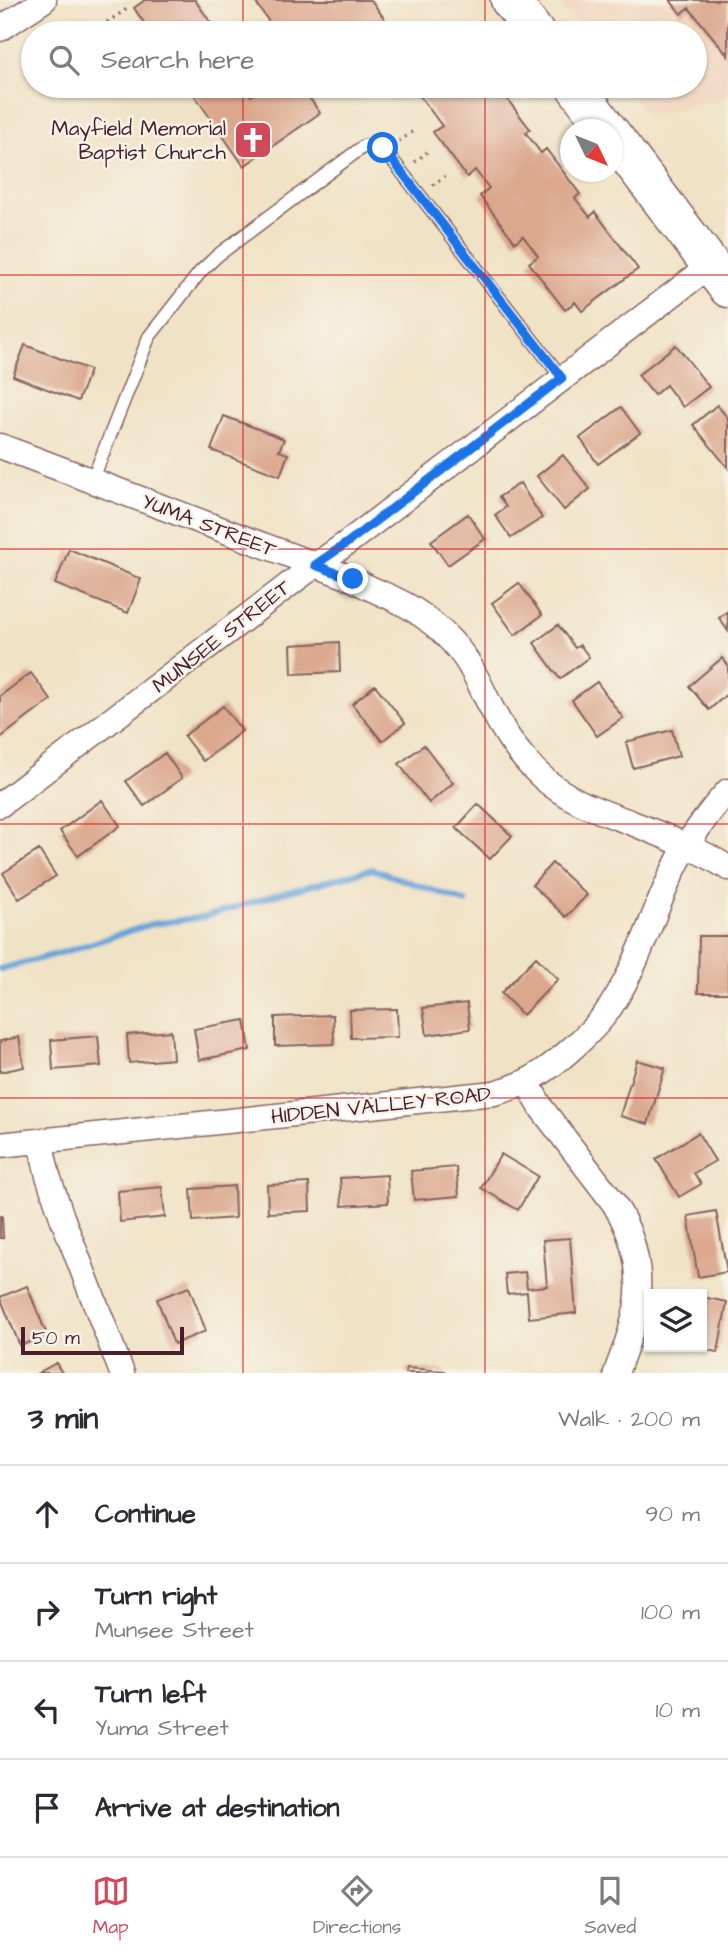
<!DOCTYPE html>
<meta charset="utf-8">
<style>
body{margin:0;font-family:"Architects Daughter",sans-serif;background:#f2f2f3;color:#2b2b33}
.controls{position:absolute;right:21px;bottom:21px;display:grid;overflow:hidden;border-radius:0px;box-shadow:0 2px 5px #0004}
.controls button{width:63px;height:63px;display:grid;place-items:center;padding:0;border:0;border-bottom:2px solid #e1e1e2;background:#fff;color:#2b2b33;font:35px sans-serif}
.compass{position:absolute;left:560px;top:119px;width:63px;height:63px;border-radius:50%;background:#fff;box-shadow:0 2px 5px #0004;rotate:133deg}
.scale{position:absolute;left:21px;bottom:18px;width:163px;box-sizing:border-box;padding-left:7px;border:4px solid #4a1f2b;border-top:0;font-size:19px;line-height:24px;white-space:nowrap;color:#4a1f2b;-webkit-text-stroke:5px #f7f3e8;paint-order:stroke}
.stop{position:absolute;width:21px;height:21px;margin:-16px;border:5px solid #1a73e8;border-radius:50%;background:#fff}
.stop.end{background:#1a73e8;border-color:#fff;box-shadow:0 2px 7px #0008}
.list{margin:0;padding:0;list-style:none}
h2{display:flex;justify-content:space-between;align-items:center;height:91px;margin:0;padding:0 28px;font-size:30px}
h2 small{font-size:23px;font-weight:400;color:#7c7c81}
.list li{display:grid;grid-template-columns:46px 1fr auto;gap:21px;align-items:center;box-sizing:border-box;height:98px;padding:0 28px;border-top:2px solid #e1e1e2}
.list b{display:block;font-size:26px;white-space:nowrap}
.list p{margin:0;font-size:23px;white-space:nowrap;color:#7c7c81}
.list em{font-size:23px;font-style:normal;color:#7c7c81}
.icon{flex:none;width:38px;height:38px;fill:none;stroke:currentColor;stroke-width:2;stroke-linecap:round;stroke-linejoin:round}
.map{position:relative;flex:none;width:728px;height:1373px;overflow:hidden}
.search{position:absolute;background:#fff;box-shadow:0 2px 5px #0004;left:21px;right:21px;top:21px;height:77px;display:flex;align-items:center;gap:18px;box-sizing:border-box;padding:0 24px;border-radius:38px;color:#7c7c81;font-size:26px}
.sheet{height:483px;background:#fff}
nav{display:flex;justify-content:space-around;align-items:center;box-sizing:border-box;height:98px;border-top:2px solid #e1e1e2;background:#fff;font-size:19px;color:#7c7c81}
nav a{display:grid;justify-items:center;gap:4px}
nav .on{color:#d1495b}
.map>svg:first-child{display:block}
.built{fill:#f1d5bd}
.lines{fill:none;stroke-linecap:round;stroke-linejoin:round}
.stream{stroke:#68a4d9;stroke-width:6}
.building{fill:#dba78d}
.lane-casing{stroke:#846361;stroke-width:15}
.street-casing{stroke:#846361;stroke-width:27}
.primary-casing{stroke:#846361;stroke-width:41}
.path{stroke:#846361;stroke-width:3.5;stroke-dasharray:2 5;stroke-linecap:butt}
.lane{stroke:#fff;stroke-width:12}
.street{stroke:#fff;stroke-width:24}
.primary{stroke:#fff;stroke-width:38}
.route{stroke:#1a73e8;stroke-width:9}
.grid{fill:none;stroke:#d62828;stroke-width:2;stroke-opacity:0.55}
.labels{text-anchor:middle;stroke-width:5;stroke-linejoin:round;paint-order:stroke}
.poi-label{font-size:21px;fill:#4a1f2b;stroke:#f7f3e8;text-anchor:end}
.street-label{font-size:21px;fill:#4a1f2b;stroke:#f7f3e8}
</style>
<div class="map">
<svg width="728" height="1373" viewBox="0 0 728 1373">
<rect width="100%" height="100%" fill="#f7f3e8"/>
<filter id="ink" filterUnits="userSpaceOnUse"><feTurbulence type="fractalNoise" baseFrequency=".0143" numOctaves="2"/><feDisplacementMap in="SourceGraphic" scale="14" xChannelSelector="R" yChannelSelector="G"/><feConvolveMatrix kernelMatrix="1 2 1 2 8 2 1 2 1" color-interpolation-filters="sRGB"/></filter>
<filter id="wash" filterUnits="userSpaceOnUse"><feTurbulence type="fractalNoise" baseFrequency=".00686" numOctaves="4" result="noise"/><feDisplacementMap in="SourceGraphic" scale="28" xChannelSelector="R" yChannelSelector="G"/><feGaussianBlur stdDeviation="1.57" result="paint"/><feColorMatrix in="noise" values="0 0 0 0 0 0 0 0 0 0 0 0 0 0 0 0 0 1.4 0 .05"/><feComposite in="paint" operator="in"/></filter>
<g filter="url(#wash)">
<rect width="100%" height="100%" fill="#f0e2c5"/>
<path class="built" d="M 558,0 L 728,0 L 728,97 L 647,116 L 624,86 L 695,86 L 695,33 L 583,33 Z"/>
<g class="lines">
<path class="stream" d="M 0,969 L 61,953 L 152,924 L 204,917 L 272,896 L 372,869 L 466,902"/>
</g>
<g id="blocks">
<path class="building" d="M 145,0 L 195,0 L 218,33 L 151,33 L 134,8 Z
M 254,0 L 371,0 L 388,24 L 375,33 L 291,33 L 289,32 L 287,33 L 269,33 L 274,29 Z
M 670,0 L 728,0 L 728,56 L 689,8 L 681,14 Z
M 188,86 L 244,86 L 251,96 L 266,86 L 301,86 L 320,113 L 244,166 Z
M 425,86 L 491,86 L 492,88 L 497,86 L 530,129 L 526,133 L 541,153 L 546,149 L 580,194 L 575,198 L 590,217 L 595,212 L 638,269 L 582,311 L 575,302 L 565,310 L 529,263 L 538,256 L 523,236 L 515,242 L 480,196 L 489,188 L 475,170 L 467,177 L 433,132 L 442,126 L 417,92 Z
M 25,345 L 90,370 L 78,401 L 13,376 Z
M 676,345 L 709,387 L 683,407 L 666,385 L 654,395 L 638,375 Z
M 717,405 L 728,418 L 728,468 L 693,425 Z
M 621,407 L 640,433 L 598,464 L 580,438 Z
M 224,416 L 284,439 L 279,451 L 288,454 L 280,476 L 211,450 Z
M 563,455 L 590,489 L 564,510 L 537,476 Z
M 520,483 L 542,518 L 511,538 L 495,515 L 506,507 L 499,497 Z
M 468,514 L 485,539 L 448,565 L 431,541 Z
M 69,549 L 141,579 L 128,613 L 55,584 Z
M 519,583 L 542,615 L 515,635 L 492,603 Z
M 728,611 L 728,631 L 719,618 Z
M 558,625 L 575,648 L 580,645 L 589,657 L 560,679 L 534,643 Z
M 339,642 L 340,672 L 292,674 L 291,645 Z
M 722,658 L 728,665 L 728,693 L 709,710 L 689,686 Z
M 31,673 L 51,700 L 0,738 L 0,696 Z
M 597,682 L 623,718 L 597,736 L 572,700 Z
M 375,685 L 405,723 L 382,741 L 352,704 Z
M 223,706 L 242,731 L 203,761 L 184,736 Z
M 672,730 L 679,756 L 633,768 L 626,742 Z
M 424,745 L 453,783 L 429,803 L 399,764 Z
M 165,753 L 182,778 L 144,806 L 126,781 Z
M 102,800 L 120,826 L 78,856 L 60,831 Z
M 478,804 L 512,836 L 490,859 L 456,828 Z
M 39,850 L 56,876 L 19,899 L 3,873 Z
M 552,863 L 587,895 L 566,917 L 532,885 Z
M 699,936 L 728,936 L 728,993 L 698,993 Z
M 536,957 L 558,979 L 523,1015 L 501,993 Z
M 467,1003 L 470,1029 L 427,1035 L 423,1008 Z
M 397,1009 L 398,1037 L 351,1038 L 350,1010 Z
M 333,1015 L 334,1044 L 275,1046 L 275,1017 Z
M 245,1020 L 250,1050 L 199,1060 L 194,1029 Z
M 171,1031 L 173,1059 L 129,1063 L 127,1035 Z
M 98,1036 L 101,1066 L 53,1070 L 51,1040 Z
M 19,1037 L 24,1067 L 0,1072 L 0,1041 Z
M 637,1060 L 665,1068 L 648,1124 L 620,1116 Z
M 698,1133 L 715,1161 L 694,1173 L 701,1184 L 679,1197 L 656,1159 Z
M 501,1154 L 538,1176 L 518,1210 L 481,1188 Z
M 456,1167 L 459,1196 L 414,1200 L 411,1171 Z
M 387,1175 L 388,1203 L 342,1206 L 340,1178 Z
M 309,1183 L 310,1211 L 268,1213 L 267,1185 Z
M 234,1186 L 235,1218 L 193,1221 L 191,1189 Z
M 162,1187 L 165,1217 L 120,1222 L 118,1191 Z
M 716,1211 L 727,1272 L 698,1277 L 688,1216 Z
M 0,1216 L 2,1216 L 3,1238 L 0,1238 Z
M 570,1238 L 576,1313 L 529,1318 L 527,1292 L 507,1294 L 505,1274 L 525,1272 L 527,1288 L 547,1286 L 543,1240 Z
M 27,1286 L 47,1335 L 20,1346 L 0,1297 Z
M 189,1287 L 206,1331 L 174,1344 L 157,1299 Z
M 702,1297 L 727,1302 L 718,1352 L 696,1348 L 702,1347 Z
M 56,1363 L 62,1373 L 38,1373 Z
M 406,1368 L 445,1371 L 445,1373 L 406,1373 Z"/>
</g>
</g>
<g filter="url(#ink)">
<use href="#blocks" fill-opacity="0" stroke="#846361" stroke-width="2"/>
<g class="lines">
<defs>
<path id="lane" d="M 92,481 L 149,337 L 201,271 L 218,255 L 364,146 L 383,148 L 562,378"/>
<path id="street" d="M 0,29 L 44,0
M 0,446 L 353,579 C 367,588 382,593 396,600 C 422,612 448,634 465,658 C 476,674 483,692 492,709 C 505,735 521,758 542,777 C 568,801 600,811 632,823 C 664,836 699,849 728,868
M 0,805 L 299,577 L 347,543 L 711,265
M 527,1082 L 542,1109 L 613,1202 C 636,1237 645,1281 633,1322 C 629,1339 622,1356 616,1373
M 40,1141 L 48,1176 L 62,1217 L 122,1373
M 0,1145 L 494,1093 C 524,1086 545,1072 568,1052 C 583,1039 600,1023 611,1006 C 640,962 653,911 676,865 C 687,842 711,809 728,791"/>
<path id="primary" d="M 510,0 L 535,33
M 575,86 L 608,130
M 612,135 L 728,288"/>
</defs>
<use href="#lane" class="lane-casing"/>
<use href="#street" class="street-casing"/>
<use href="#primary" class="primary-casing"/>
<path class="path" d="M 101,26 L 130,7
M 399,141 L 412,132
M 415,162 L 427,152
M 433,185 L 445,176"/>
<use href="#lane" class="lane"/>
<use href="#street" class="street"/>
<use href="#primary" class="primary"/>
</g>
</g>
<g class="lines" filter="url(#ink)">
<path class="route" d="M 353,579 L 315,565 L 347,543 L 562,378 L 383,148"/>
</g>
<path class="grid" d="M 243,0 L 243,33M 485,0 L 485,33M 243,86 L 243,1373M 485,86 L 485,1373M 0,275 L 728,275M 0,549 L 728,549M 0,824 L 728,824M 0,1098 L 728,1098"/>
<defs>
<symbol id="church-square" viewBox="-11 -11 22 22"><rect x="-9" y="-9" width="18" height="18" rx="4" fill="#d1495b" stroke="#f7f3e8"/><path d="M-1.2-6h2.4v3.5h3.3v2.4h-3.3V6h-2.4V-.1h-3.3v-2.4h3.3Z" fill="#fff"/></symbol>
</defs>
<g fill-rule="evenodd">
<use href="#church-square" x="231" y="118" width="44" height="44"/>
</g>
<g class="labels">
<g class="poi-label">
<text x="226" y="135">Mayfield Memorial<tspan x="226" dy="24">Baptist Church</tspan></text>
</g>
<g class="street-label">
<text transform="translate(209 525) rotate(21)" y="7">YUMA STREET</text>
<text transform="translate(221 636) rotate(-38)" y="7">MUNSEE STREET</text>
<text transform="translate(381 1105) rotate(-6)" y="7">HIDDEN VALLEY ROAD</text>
</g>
</g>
</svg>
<div class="controls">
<button><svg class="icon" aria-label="layers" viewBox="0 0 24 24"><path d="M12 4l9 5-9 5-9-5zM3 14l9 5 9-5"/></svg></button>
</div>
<svg class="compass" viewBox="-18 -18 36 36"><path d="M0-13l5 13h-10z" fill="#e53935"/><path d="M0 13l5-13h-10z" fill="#7c7c81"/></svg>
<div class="scale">50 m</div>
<div class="stop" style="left:383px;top:148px"></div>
<div class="stop end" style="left:353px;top:579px"></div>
<div class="search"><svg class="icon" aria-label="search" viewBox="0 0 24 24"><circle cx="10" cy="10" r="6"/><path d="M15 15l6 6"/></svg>Search here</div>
</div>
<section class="sheet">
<h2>3 min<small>Walk · 200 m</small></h2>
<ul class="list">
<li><svg class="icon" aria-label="ahead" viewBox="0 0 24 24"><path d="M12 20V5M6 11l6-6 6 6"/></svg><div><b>Continue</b></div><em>90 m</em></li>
<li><svg class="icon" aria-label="right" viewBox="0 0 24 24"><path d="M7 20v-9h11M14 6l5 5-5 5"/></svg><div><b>Turn right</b><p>Munsee Street</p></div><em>100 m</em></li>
<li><svg class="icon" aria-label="left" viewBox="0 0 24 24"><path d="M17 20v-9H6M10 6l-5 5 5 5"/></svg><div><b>Turn left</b><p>Yuma Street</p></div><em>10 m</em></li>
<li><svg class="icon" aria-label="arrive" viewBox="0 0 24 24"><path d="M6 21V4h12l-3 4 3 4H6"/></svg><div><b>Arrive at destination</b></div></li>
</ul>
</section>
<nav>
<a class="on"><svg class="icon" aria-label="map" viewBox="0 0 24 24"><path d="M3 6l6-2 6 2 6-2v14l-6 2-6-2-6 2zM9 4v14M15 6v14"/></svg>Map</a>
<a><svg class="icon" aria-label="directions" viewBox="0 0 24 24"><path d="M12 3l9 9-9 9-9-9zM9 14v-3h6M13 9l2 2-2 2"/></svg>Directions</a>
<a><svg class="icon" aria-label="saved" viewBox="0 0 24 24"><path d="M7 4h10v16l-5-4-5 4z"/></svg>Saved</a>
</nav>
